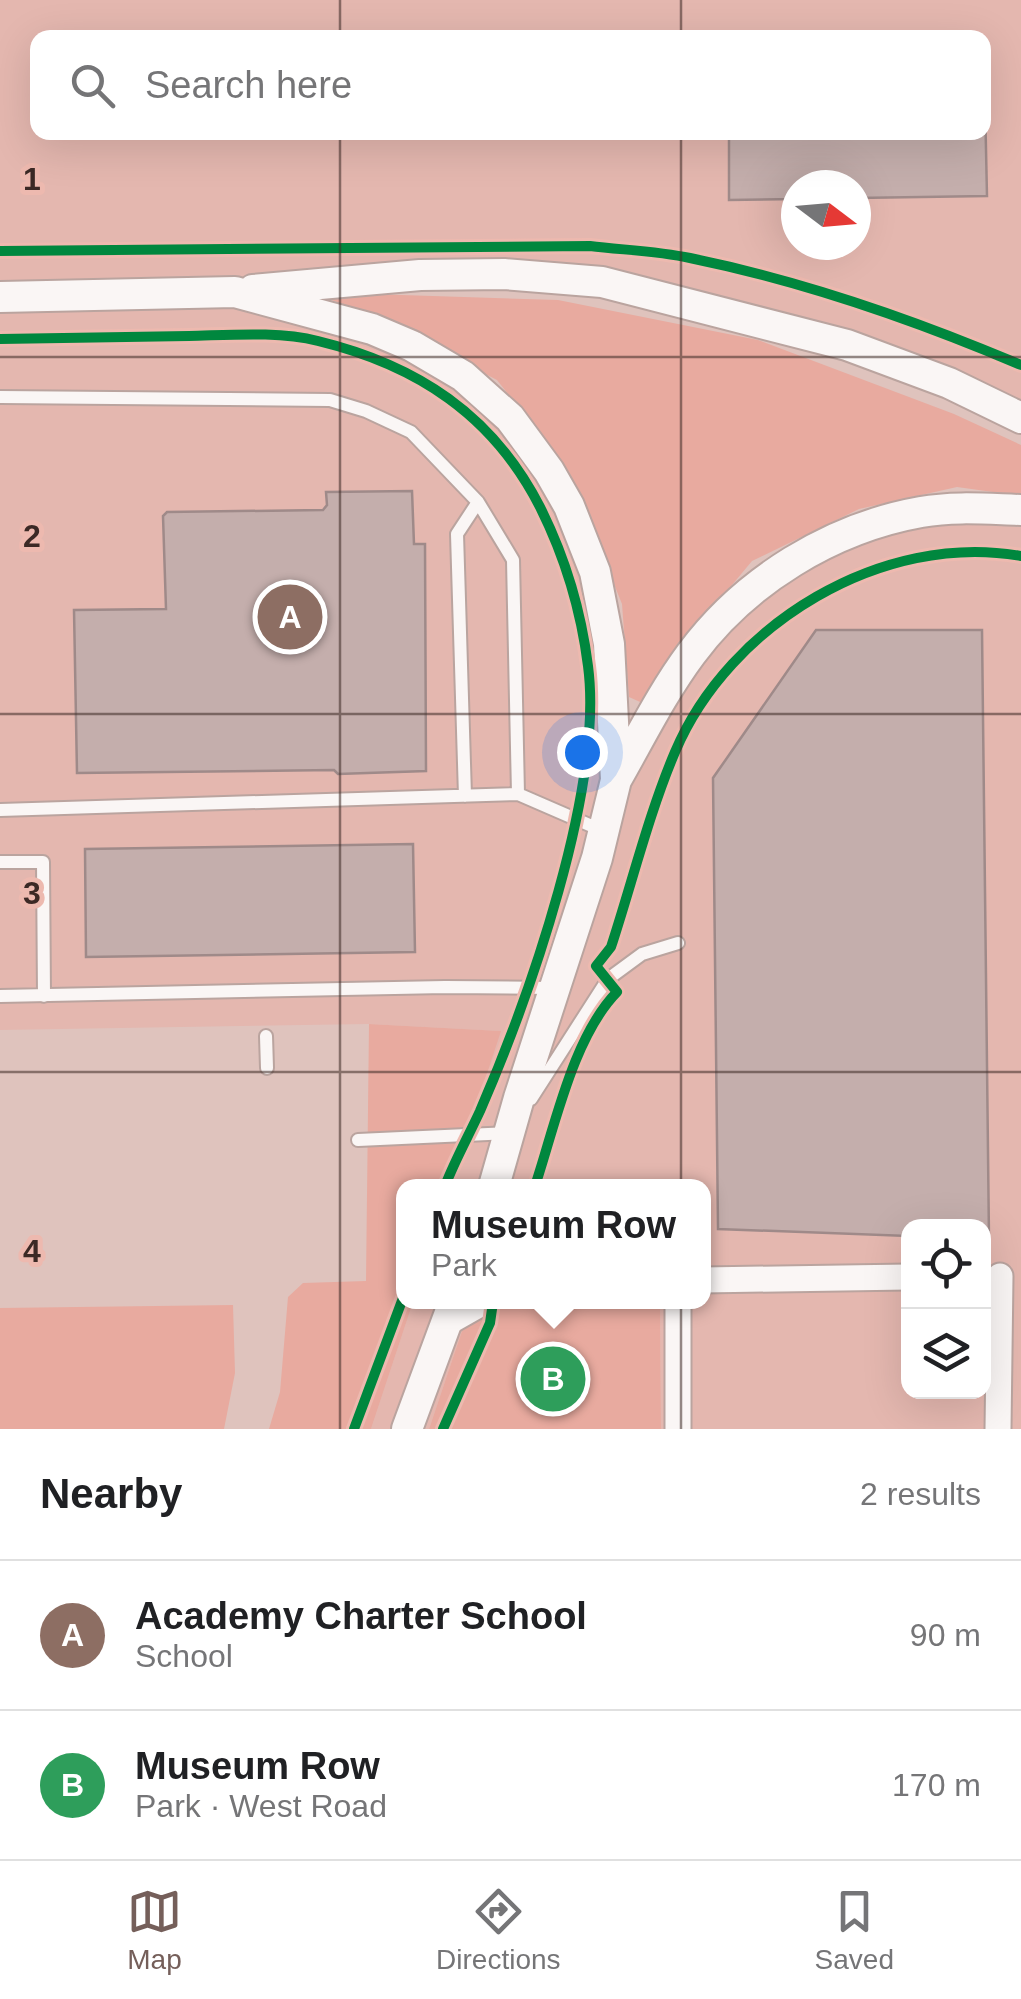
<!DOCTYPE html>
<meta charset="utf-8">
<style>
body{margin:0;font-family:Helvetica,sans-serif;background:#f2f2f2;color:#202124}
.controls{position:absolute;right:30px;bottom:30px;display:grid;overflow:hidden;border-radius:20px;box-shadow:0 10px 40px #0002}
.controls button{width:90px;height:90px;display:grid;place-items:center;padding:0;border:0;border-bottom:2px solid #e0e0e0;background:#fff;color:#202124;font:50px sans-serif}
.compass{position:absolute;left:781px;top:170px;width:90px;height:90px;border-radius:50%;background:#fff;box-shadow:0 10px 40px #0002;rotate:106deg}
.you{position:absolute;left:582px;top:752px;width:35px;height:35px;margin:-25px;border:8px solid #fff;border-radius:50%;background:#1a73e8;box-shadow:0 0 0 15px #1a73e833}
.badge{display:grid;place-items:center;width:65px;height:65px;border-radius:50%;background:#755f5a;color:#fff;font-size:32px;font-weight:700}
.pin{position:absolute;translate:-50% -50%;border:5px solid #fff;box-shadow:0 2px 10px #0006}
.popup{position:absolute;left:396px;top:1179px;width:315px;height:130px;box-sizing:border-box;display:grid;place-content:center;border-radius:20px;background:#fff;filter:drop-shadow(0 2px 8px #0005);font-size:32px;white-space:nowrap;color:#757577}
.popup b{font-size:38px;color:#202124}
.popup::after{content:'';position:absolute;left:50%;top:100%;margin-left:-20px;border:20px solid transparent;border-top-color:#fff}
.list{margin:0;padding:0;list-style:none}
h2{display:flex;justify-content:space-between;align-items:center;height:130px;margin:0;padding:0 40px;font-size:42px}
h2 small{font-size:32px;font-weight:400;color:#757577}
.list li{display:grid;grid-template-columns:65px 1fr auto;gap:30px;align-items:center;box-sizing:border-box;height:150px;padding:0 40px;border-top:2px solid #e0e0e0}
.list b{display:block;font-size:38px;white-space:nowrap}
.list p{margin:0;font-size:32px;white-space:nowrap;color:#757577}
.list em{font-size:32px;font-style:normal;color:#757577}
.icon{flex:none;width:55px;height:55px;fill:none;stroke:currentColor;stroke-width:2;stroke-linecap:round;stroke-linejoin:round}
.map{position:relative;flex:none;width:1021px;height:1429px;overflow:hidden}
.search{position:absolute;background:#fff;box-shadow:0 10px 40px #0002;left:30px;right:30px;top:30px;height:110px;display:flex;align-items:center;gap:25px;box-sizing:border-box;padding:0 35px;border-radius:20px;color:#757577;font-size:38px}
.sheet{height:430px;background:#fff}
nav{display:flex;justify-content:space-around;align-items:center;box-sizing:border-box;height:140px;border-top:2px solid #e0e0e0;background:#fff;font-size:28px;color:#757577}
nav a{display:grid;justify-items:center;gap:5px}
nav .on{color:#755f5a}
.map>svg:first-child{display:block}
.built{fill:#e4b7af;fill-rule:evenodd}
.green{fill:#e8aa9f}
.building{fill:#c4aeac;stroke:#9f8a89;stroke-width:2.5}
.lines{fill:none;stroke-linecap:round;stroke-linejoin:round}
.service-casing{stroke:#baa49f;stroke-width:16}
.minor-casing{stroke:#baa49f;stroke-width:29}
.tertiary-casing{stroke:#baa49f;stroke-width:34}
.service{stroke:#faf6f5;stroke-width:12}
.minor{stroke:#faf6f5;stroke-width:25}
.tertiary{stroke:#faf6f5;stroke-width:30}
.cycleway-casing{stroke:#edb9af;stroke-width:16}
.cycleway{stroke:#00873e;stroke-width:10}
.grid{fill:none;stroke:#3c2925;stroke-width:2.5;stroke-opacity:0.55}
.grid-label{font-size:32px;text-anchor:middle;font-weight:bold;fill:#3c2925;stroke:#edb9af;stroke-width:10;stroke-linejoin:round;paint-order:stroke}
</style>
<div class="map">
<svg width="1021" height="1429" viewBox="0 0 1021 1429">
<rect width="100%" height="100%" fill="#dfc3bd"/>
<path class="built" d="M 0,0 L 1021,0 L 1021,427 L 833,348 L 644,298 L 481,278 L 235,289 L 457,366 L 593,554 L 619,767 L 723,610 L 808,544 L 1021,506 L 1021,1429 L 661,1429 L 660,1302 L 703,1302 L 703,1186 L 450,1186 L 500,1031 L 369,1024 L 0,1030 ZM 38,38 L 984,38 L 984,132 L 38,132 ZM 796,185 L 856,185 L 856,245 L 796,245 ZM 908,1226 L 984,1226 L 984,1392 L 908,1392 Z
M 413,1302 L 511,1302 L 463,1328 L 429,1429 L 371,1429 Z"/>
<path class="green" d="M 308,292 L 558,300 L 758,340 L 954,414 L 1021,445 L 1021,496 L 957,487 L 859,509 L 752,561 L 671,658 L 649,706 L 629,697 L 622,604 L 569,472 L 497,380 L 366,312 Z
M 369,1024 L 501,1031 L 450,1186 L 403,1186 L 403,1302 L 413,1302 L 371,1429 L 269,1429 L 280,1392 L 288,1297 L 303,1283 L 366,1281 Z
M 511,1302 L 660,1302 L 661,1429 L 429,1429 L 463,1328 Z
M 233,1305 L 235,1373 L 224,1429 L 0,1429 L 0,1308 Z"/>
<path class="building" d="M 984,56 L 987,196 L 856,198 L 856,185 L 796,185 L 796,199 L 729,200 L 729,132 L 984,132 Z
M 412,491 L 414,544 L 425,544 L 426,771 L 338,774 L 334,770 L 77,773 L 74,610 L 166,609 L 163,516 L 167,512 L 323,510 L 327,505 L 326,492 Z
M 816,630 L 982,630 L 989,1239 L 984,1238 L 984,1226 L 908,1226 L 908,1236 L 718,1229 L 713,778 Z
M 413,844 L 415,952 L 86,957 L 85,849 Z"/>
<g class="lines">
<defs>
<path id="service" d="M 0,397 L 330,400 L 366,411 L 411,432 L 478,502 L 513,560 L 518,794 L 0,810
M 518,794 L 601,830
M 465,796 L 457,534 L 478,502
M 0,862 L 43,862 L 44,996
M 0,996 L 445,987 L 552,988
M 266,1036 L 267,1068
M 531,1099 L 608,979 L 642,954 L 678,943
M 358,1140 L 510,1133"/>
<path id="minor" d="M 703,1280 L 908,1277
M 678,1302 L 678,1429
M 447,1323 L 484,1302
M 998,1429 L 1000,1276"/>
<path id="tertiary" d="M 253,290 L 420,275 L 504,274 L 602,282 L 847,345 L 949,383 L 1021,418
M 0,297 L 235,292 L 372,329 L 412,346 L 463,376 L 510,418 L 549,471 L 569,506 L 595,572 L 609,644 L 616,780 L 597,858 L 519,1098 L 494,1186
M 616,780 C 640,738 662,693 691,654 C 745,581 831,528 921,512 C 955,506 987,509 1021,510
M 407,1429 L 454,1302"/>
</defs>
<use href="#service" class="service-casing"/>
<use href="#minor" class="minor-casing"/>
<use href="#tertiary" class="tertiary-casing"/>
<use href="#service" class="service"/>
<use href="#minor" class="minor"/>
<use href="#tertiary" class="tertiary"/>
<defs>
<path id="cycleway" d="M 0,251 L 590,246 C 623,250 658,251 690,258 C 803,281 915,320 1021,365
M 0,339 C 63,338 126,337 189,336 C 231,335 278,331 318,341 C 417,365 493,415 540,507 C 565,557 581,610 588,666 C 604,787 529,998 480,1111 C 468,1137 455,1160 445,1186
M 535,1186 C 555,1126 573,1037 617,992 L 596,966 L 611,947 C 632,883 649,813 675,752 C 729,624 883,531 1021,556
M 354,1429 L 403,1298
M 443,1429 L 490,1323 L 493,1302"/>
</defs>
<use href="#cycleway" class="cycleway-casing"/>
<use href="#cycleway" class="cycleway"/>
</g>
<path class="grid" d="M 340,0 L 340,38M 681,0 L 681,38M 340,132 L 340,1429M 681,132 L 681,1429M 0,357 L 1021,357M 0,714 L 1021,714M 0,1072 L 1021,1072"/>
<g class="grid-label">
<text x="32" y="190">1</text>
<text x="32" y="547">2</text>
<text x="32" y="904">3</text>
<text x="32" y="1262">4</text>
</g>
</svg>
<div class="controls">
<button><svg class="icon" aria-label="locate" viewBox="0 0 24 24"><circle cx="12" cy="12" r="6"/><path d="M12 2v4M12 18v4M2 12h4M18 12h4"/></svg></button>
<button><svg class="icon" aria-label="layers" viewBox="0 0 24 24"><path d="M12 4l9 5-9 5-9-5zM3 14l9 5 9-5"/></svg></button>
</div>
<svg class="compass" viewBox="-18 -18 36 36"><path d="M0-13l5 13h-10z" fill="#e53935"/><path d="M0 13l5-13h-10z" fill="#757577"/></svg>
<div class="you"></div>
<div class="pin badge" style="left:290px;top:617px;background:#8d6e63">A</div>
<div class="pin badge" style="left:553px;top:1379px;background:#2e9e5b">B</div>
<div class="popup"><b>Museum Row</b>Park</div>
<div class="search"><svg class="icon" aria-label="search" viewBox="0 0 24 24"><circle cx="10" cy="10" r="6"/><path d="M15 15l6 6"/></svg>Search here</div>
</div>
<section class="sheet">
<h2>Nearby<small>2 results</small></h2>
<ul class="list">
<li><span class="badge" style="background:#8d6e63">A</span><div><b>Academy Charter School</b><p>School</p></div><em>90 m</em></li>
<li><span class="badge" style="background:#2e9e5b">B</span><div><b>Museum Row</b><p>Park · West Road</p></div><em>170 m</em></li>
</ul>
</section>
<nav>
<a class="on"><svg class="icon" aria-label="map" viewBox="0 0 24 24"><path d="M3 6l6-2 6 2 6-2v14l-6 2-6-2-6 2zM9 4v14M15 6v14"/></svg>Map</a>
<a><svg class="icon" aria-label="directions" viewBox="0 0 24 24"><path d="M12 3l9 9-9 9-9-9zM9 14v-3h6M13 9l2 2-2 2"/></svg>Directions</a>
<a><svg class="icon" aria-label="saved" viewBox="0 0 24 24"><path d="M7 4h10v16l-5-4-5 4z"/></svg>Saved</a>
</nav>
